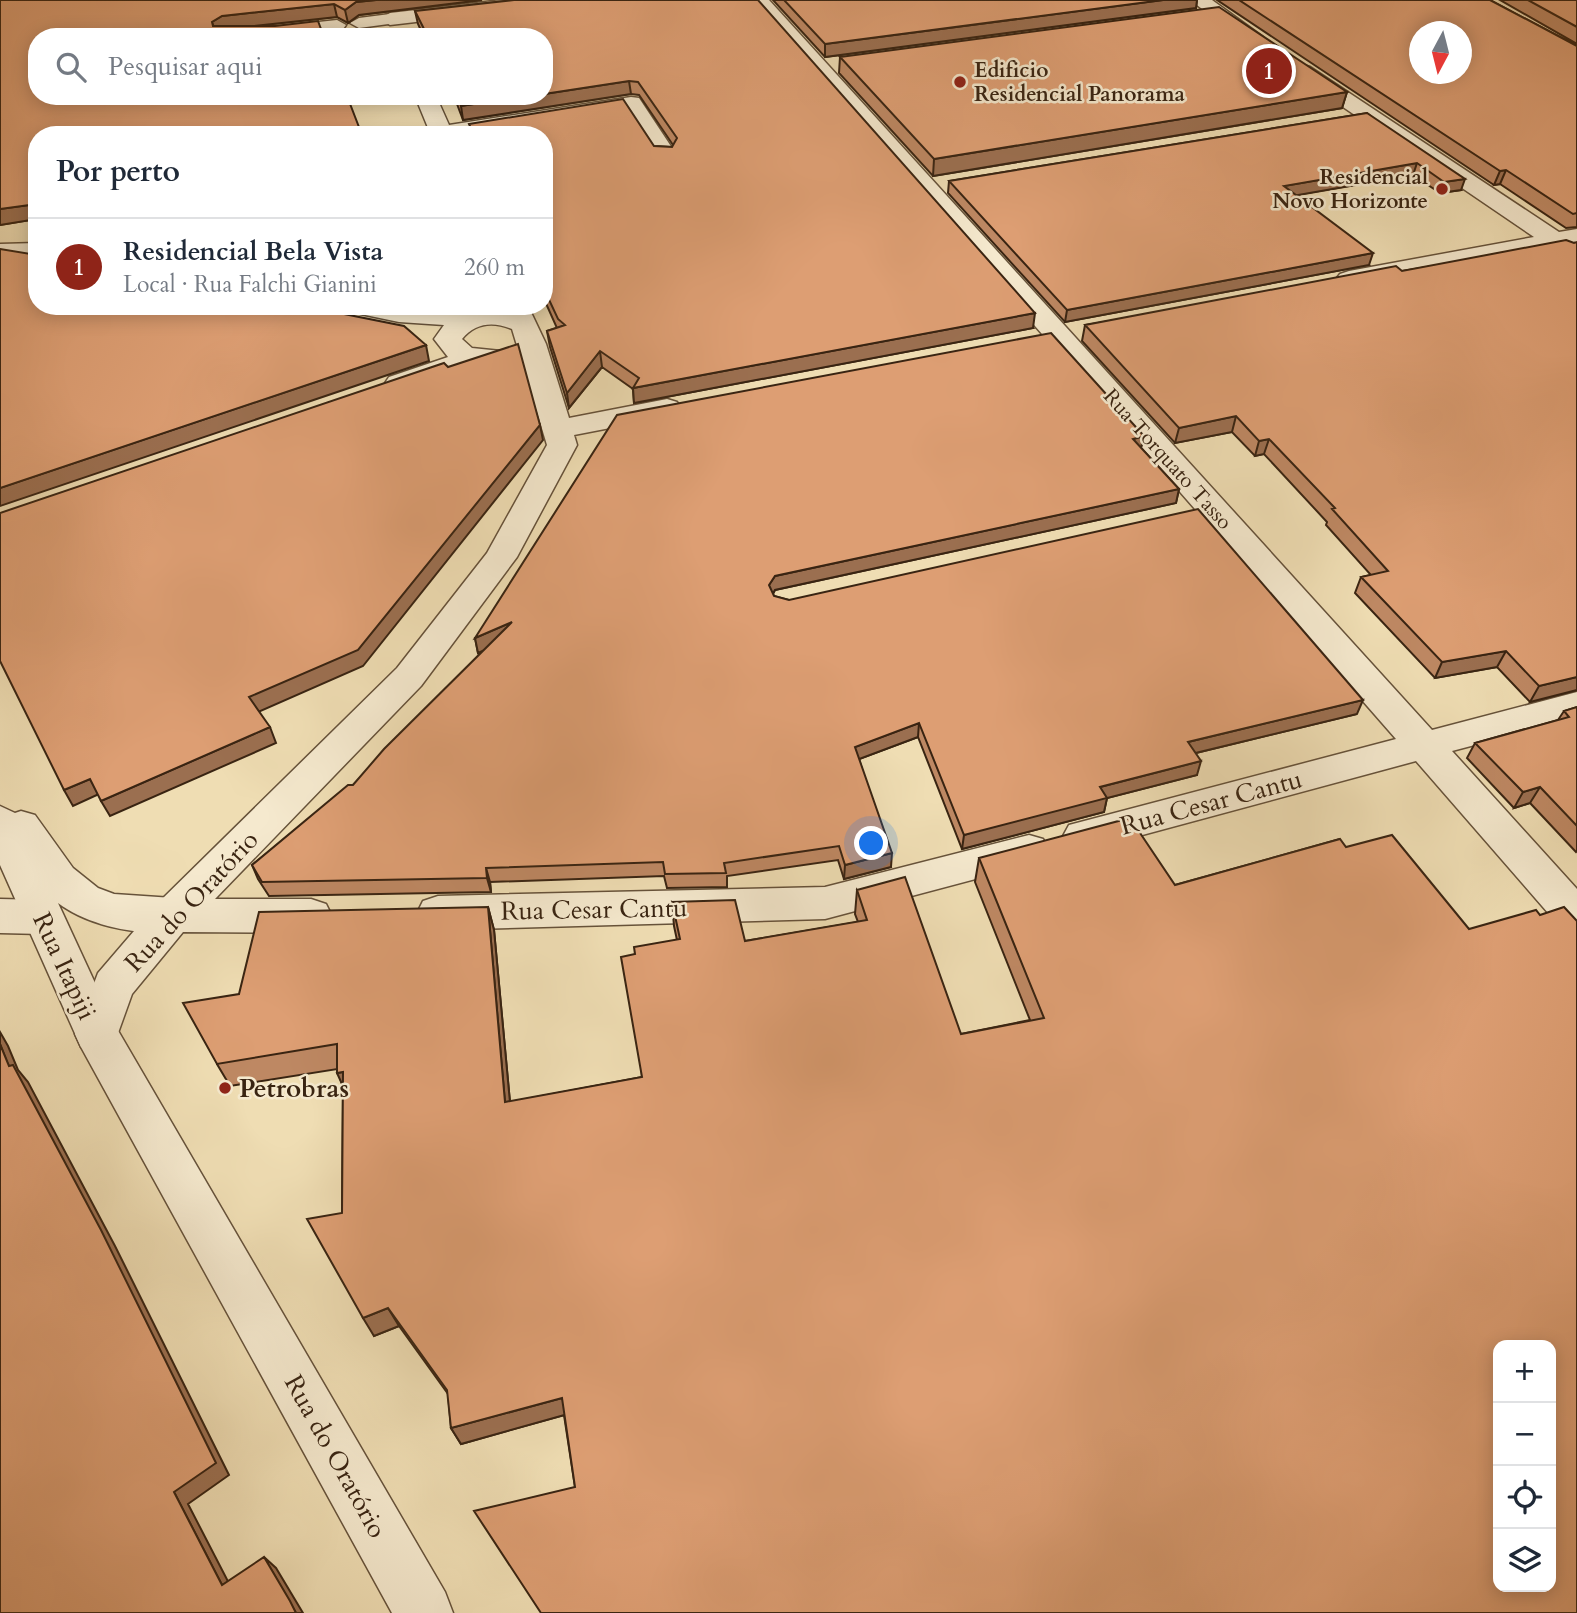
<!DOCTYPE html>
<html lang="pt">
<meta charset="utf-8">
<style>
body{margin:0;font-family:Cardo,serif;background:#f6f6f7;color:#1f2937}
.controls{position:absolute;right:21px;bottom:21px;display:grid;overflow:hidden;border-radius:14px;box-shadow:0 4px 18px #0003}
.controls button{width:63px;height:63px;display:grid;place-items:center;padding:0;border:0;border-bottom:2px solid #e0e1e3;background:#fff;color:#1f2937;font:35px sans-serif}
.compass{position:absolute;left:1409px;top:21px;width:63px;height:63px;border-radius:50%;background:#fff;box-shadow:0 4px 18px #0003;rotate:187deg}
.you{position:absolute;left:872px;top:844px;width:24px;height:24px;margin:-18px;border:5px solid #fff;border-radius:50%;background:#1a73e8;box-shadow:0 0 0 10px #1a73e833}
.badge{display:grid;place-items:center;width:46px;height:46px;border-radius:50%;background:#8f2418;color:#fff;font-size:23px;font-weight:700}
.pin{position:absolute;translate:-50% -50%;border:4px solid #fff;box-shadow:0 2px 7px #0006}
.list{margin:0;padding:0;list-style:none}
h2{display:flex;justify-content:space-between;align-items:center;height:91px;margin:0;padding:0 28px;font-size:30px}
h2 small{font-size:23px;font-weight:400;color:#747a83}
.list li{display:grid;grid-template-columns:46px 1fr auto;gap:21px;align-items:center;box-sizing:border-box;height:98px;padding:0 28px;border-top:2px solid #e0e1e3}
.list b{display:block;font-size:26px;white-space:nowrap}
.list p{margin:0;font-size:23px;white-space:nowrap;color:#747a83}
.list em{font-size:23px;font-style:normal;color:#747a83}
.icon{flex:none;width:38px;height:38px;fill:none;stroke:currentColor;stroke-width:2;stroke-linecap:round;stroke-linejoin:round}
.map{position:relative;flex:none;width:1577px;height:1613px;overflow:hidden}
.search{position:absolute;background:#fff;box-shadow:0 4px 18px #0003;left:28px;top:28px;width:525px;height:77px;display:flex;align-items:center;gap:18px;box-sizing:border-box;padding:0 24px;border-radius:28px;color:#747a83;font-size:26px}
.panel{position:absolute;background:#fff;box-shadow:0 4px 18px #0003;left:28px;top:126px;width:525px;height:189px;border-radius:28px}
.map>svg:first-child{display:block}
.lines{fill:none;stroke-linecap:round;stroke-linejoin:round}
.pedestrian-casing{stroke:#66523a;stroke-width:3}
.minor-casing{stroke:#66523a;stroke-width:3}
.tertiary-casing{stroke:#66523a;stroke-width:3}
.pedestrian{fill:#f5e9ce;fill-rule:evenodd}
.minor{fill:#f5e9ce;fill-rule:evenodd}
.tertiary{fill:#f5e9ce;fill-rule:evenodd}
.wall{fill:#be8863;stroke:#392412;stroke-width:2}
.shaded-wall{fill:#9b6f50;stroke:#392412;stroke-width:2}
.building{fill:#dd9e73;stroke:#392412;stroke-width:2;fill-rule:evenodd}
.poi-dot{fill:#8f2418;stroke:#f5e9ce;stroke-width:2.5}
.labels{text-anchor:middle;stroke-width:5;stroke-linejoin:round;paint-order:stroke}
.far-poi-label{font-size:21px;font-weight:bold;fill:#392412;stroke:#f5e9ce;text-anchor:start}
.far-street-label{font-size:21px;fill:#392412;stroke:#f5e9ce}
.street-label{font-size:26px;fill:#392412;stroke:#f5e9ce}
.poi-label{font-size:26px;font-weight:bold;fill:#392412;stroke:#f5e9ce;text-anchor:start}
</style>
<div class="map">
<svg width="1577" height="1613" viewBox="0 0 1577 1613">
<rect width="100%" height="100%" fill="#efddb3"/>
<filter id="stains"><feTurbulence type="fractalNoise" baseFrequency=".00286" numOctaves="4"/><feColorMatrix values="0 0 0 0 .2 0 0 0 0 .09 0 0 0 0 .02 0 0 0 .5 -.17"/></filter>
<radialGradient id="worn" r=".72"><stop offset=".6" stop-color="#630" stop-opacity="0"/><stop offset="1" stop-color="#630" stop-opacity=".3"/></radialGradient>
<g class="lines">
<defs>
<path id="pedestrian" d="M 390,14 L 399,19 L 396,23 L 359,28 L 350,23 L 359,18 Z
M 337,20 L 346,25 L 343,29 L 278,37 L 217,37 L 226,32 Z"/>
<path id="minor" d="M 503,0 L 561,0 L 552,6 L 390,25 L 380,19 L 390,13 Z
M 750,0 L 769,0 L 1432,730 L 1577,692 L 1577,718 L 1452,751 L 1577,889 L 1577,934 L 1562,929 L 1416,761 L 1083,851 L 1069,847 L 1063,836 L 1069,825 L 1396,739 Z
M 1190,0 L 1212,0 L 1263,37 L 1260,41 L 1246,41 Z
M 1303,65 L 1310,67 L 1559,232 L 1577,229 L 1577,252 L 1567,255 L 1551,248 L 1349,287 L 1340,284 L 1336,279 L 1340,274 L 1349,271 L 1534,237 L 1296,75 L 1293,71 L 1296,67 Z
M 415,96 L 436,96 L 449,125 L 631,97 L 639,98 L 676,154 L 673,159 L 657,159 L 625,110 L 472,135 L 431,135 Z
M 37,243 L 37,257 L 0,258 L 0,244 Z
M 347,306 L 402,306 L 470,311 L 503,309 L 502,306 L 528,306 L 546,344 L 569,418 L 667,399 L 677,402 L 681,408 L 677,414 L 667,417 L 574,435 L 577,445 L 517,557 L 421,686 L 215,899 L 311,899 L 326,904 L 332,916 L 326,928 L 311,933 L 183,932 L 132,994 L 113,1047 L 97,1053 L 81,1047 L 75,1034 L 98,973 L 158,903 L 397,668 L 487,553 L 547,445 L 512,329 C 493,321 475,323 462,339 L 472,348 L 501,351 L 505,357 L 501,363 L 478,365 L 399,391 L 389,389 L 385,383 L 389,377 L 448,357 L 434,339 L 444,325 L 399,322 L 351,312 Z
M 1029,835 L 1043,839 L 1049,850 L 1043,861 L 825,919 L 438,930 L 423,925 L 417,913 L 423,901 L 438,896 L 825,887 Z
M 0,899 L 42,900 L 57,905 L 63,917 L 57,929 L 42,934 L 0,933 Z"/>
<path id="tertiary" d="M 0,806 L 15,813 L 21,811 L 35,815 L 73,868 L 98,888 L 114,894 L 173,898 L 188,903 L 194,915 L 188,927 C 149,940 90,927 58,903 L 113,1022 L 445,1592 L 453,1613 L 392,1613 L 81,1047 L 0,865 Z"/>
</defs>
<use href="#pedestrian" class="pedestrian-casing"/>
<use href="#minor" class="minor-casing"/>
<use href="#tertiary" class="tertiary-casing"/>
<use href="#pedestrian" class="pedestrian"/>
<use href="#minor" class="minor"/>
<use href="#tertiary" class="tertiary"/>
</g>
<path class="wall" d="M 0,0 L 482,0 L 359,15 L 348,23 L 337,17 L 253,26 L 37,135 L 37,219 L 0,225 Z
M 514,0 L 1033,328 L 634,403 L 633,389 L 602,367 L 569,408 L 550,347 L 547,331 L 557,328 L 544,299 L 544,135 L 654,146 L 672,147 L 673,145 L 639,95 L 631,94 L 463,120 L 454,96 L 544,96 L 544,37 L 424,37 L 418,24 L 415,11 Z
M 773,0 L 1197,0 L 1196,8 L 825,57 Z
M 1217,0 L 1490,0 L 1577,46 L 1577,227 L 1566,228 L 1500,184 L 1494,185 Z
M 1500,0 L 1577,0 L 1577,44 Z
M 840,57 L 1347,92 L 1342,108 L 933,176 L 839,73 Z
M 1367,113 L 1461,190 L 1440,193 L 1413,175 L 1296,195 L 1369,265 L 1065,322 L 948,193 L 949,181 Z
M 1574,243 L 1577,690 L 1530,702 L 1497,667 L 1435,678 L 1355,593 L 1361,577 L 1371,575 L 1326,525 L 1327,522 L 1264,454 L 1255,456 L 1232,432 L 1175,443 L 1082,341 L 1085,325 L 1402,271 Z
M 1144,436 L 1141,448 L 1179,489 L 1176,503 L 775,590 L 773,594 L 774,596 L 789,600 L 1357,714 L 1196,753 L 1197,775 L 1107,798 L 1104,812 L 962,849 L 918,737 L 859,759 L 891,867 L 844,879 L 838,860 L 727,876 L 727,887 L 667,888 L 664,876 L 490,882 L 491,892 L 269,896 L 258,879 L 252,865 L 353,785 L 483,651 L 478,653 L 475,638 Z
M 1577,707 L 1577,851 L 1576,852 L 1530,803 L 1514,808 L 1467,758 L 1475,743 L 1558,720 L 1564,711 Z
M 1340,839 L 575,1487 L 564,1415 L 461,1444 L 451,1428 L 448,1394 L 399,1326 L 374,1336 L 342,1213 L 343,1087 L 337,1069 L 230,1086 L 217,1064 L 239,994 L 488,907 L 494,930 L 510,1102 L 642,1077 L 635,954 L 677,940 L 674,926 L 672,902 L 745,941 L 858,922 L 855,914 L 857,890 L 961,1034 L 1030,1020 L 975,882 L 979,858 L 1175,885 Z"/>
<path class="shaded-wall" d="M 376,0 L 482,0 L 359,15 L 348,23 L 345,10 L 356,2 Z
M 1163,0 L 1197,0 L 1196,8 L 825,57 L 825,44 Z
M 334,4 L 337,17 L 226,29 L 216,35 L 212,22 L 222,16 Z
M 629,81 L 631,94 L 463,120 L 461,106 L 527,96 L 544,96 L 544,94 Z
M 1347,92 L 1342,108 L 933,176 L 934,159 Z
M 1417,163 L 1413,175 L 1281,198 L 1284,186 Z
M 1506,170 L 1500,184 L 1494,185 L 1500,171 Z
M 1465,179 L 1461,190 L 1440,193 L 1444,182 Z
M 37,204 L 37,219 L 0,225 L 0,209 Z
M 1373,253 L 1369,265 L 1065,322 L 1067,310 Z
M 303,306 L 325,306 L 308,321 Z
M 1035,313 L 1033,328 L 634,403 L 633,388 Z
M 426,345 L 429,361 L 0,506 L 0,488 Z
M 600,351 L 602,367 L 569,408 L 567,393 Z
M 1236,416 L 1232,432 L 1175,443 L 1179,428 Z
M 540,425 L 543,440 L 363,666 L 256,713 L 249,697 Z
M 1144,436 L 1140,451 L 1133,439 Z
M 1269,439 L 1264,454 L 1255,456 L 1259,441 Z
M 1179,489 L 1176,503 L 775,590 L 769,600 L 769,585 L 775,576 Z
M 512,622 L 515,637 L 478,653 L 475,638 Z
M 1506,651 L 1497,667 L 1435,678 L 1442,662 Z
M 1577,677 L 1577,690 L 1530,702 L 1539,686 Z
M 1363,700 L 1357,714 L 1183,756 L 1188,742 Z
M 919,723 L 918,737 L 854,761 L 855,747 Z
M 270,727 L 276,743 L 110,816 L 101,801 Z
M 1201,761 L 1197,775 L 1107,798 L 1104,812 L 962,849 L 964,835 L 1100,787 Z
M 90,779 L 99,794 L 73,806 L 64,790 Z
M 1540,787 L 1530,803 L 1514,808 L 1523,792 Z
M 892,853 L 891,867 L 844,879 L 845,865 Z
M 486,868 L 490,882 L 491,892 L 487,878 Z
M 488,907 L 494,930 L 512,1124 L 505,1102 Z
M 0,1032 L 8,1046 L 18,1070 L 28,1082 L 115,1246 L 229,1475 L 188,1504 L 235,1595 L 222,1585 L 174,1492 L 0,1044 Z
M 343,1072 L 347,1095 L 337,1073 Z
M 388,1308 L 399,1326 L 374,1336 L 363,1318 Z
M 562,1398 L 568,1414 L 461,1444 L 451,1428 Z
M 264,1557 L 276,1568 L 303,1613 L 296,1613 Z"/>
<path class="building" d="M 0,0 L 376,0 L 356,2 L 345,10 L 334,4 L 222,16 L 212,22 L 213,26 L 275,26 L 318,21 L 324,37 L 37,37 L 37,96 L 347,96 L 362,135 L 37,135 L 37,204 L 0,209 Z
M 514,0 L 758,0 L 1035,313 L 633,388 L 639,378 L 600,351 L 567,393 L 547,331 L 565,325 L 558,319 L 544,289 L 544,135 L 474,135 L 469,124 L 623,99 L 654,146 L 672,147 L 677,138 L 638,82 L 629,81 L 544,94 L 544,37 L 428,37 L 415,11 Z
M 784,0 L 1163,0 L 825,44 Z
M 1239,0 L 1490,0 L 1577,46 L 1577,213 L 1573,214 L 1506,170 L 1500,171 ZM 1419,32 L 1461,32 L 1461,74 L 1419,74 Z
M 1528,0 L 1577,0 L 1577,27 Z
M 1219,7 L 1347,92 L 934,159 L 840,57 Z
M 458,96 L 527,96 L 461,106 Z
M 1367,113 L 1465,179 L 1444,182 L 1417,163 L 1284,186 L 1373,253 L 1067,310 L 949,181 Z
M 1566,240 L 1574,243 L 1577,242 L 1577,677 L 1539,686 L 1506,651 L 1442,662 L 1361,577 L 1388,571 L 1332,509 L 1335,508 L 1269,439 L 1259,441 L 1236,416 L 1179,428 L 1085,325 L 1396,266 L 1402,271 Z
M 0,249 L 37,255 L 37,306 L 304,306 L 404,326 L 426,345 L 0,488 Z
M 1051,333 L 1144,436 L 1133,439 L 1179,489 L 775,576 L 769,585 L 774,596 L 789,600 L 1198,509 L 1363,700 L 1188,742 L 1201,761 L 1100,787 L 1107,798 L 964,835 L 919,723 L 855,747 L 892,853 L 845,865 L 839,846 L 724,863 L 726,873 L 665,874 L 663,862 L 486,868 L 487,878 L 262,882 L 252,865 L 348,785 L 353,785 L 384,749 L 512,622 L 475,638 L 617,415 Z
M 518,344 L 540,425 L 358,650 L 249,697 L 270,727 L 101,801 L 90,779 L 64,790 L 0,661 L 0,513 L 444,363 L 448,367 Z
M 1577,707 L 1577,826 L 1540,787 L 1523,792 L 1475,743 L 1569,717 L 1564,711 Z
M 1130,818 L 1175,885 L 1340,839 L 1346,847 L 1392,835 L 1469,929 L 1536,910 L 1540,915 L 1564,907 L 1577,921 L 1577,1613 L 541,1613 L 474,1511 L 575,1487 L 562,1398 L 451,1428 L 447,1390 L 388,1308 L 363,1318 L 307,1219 L 342,1213 L 343,1072 L 337,1073 L 337,1044 L 217,1064 L 183,1003 L 239,994 L 259,912 L 488,907 L 505,1102 L 642,1077 L 621,957 L 635,954 L 634,947 L 680,939 L 672,902 L 735,900 L 745,941 L 867,920 L 857,890 L 905,877 L 961,1034 L 1044,1018 L 979,858 ZM 1498,1345 L 1551,1345 L 1551,1587 L 1498,1587 Z
M 0,1044 L 9,1066 L 13,1065 L 101,1230 L 216,1463 L 174,1492 L 222,1585 L 264,1557 L 290,1601 L 296,1613 L 0,1613 Z"/>
<g class="poi-dot">
<circle cx="960" cy="82" r="7"/>
<circle cx="1442" cy="189" r="7"/>
<circle cx="225" cy="1088" r="7"/>
</g>
<g class="labels">
<g class="far-poi-label">
<text x="974" y="77">Edificio<tspan x="974" dy="24">Residencial Panorama</tspan></text>
<text x="1428" y="184" text-anchor="end">Residencial<tspan x="1428" dy="24">Novo Horizonte</tspan></text>
</g>
<g class="far-street-label">
<text transform="translate(1168 459) rotate(48)" y="7">Rua Torquato Tasso</text>
</g>
<g class="street-label">
<text transform="translate(1211 802) rotate(-15)" y="9">Rua Cesar Cantu</text>
<text transform="translate(191 901) rotate(-47)" y="9">Rua do Oratório</text>
<text transform="translate(594 909) rotate(-1)" y="9">Rua Cesar Cantu</text>
<text transform="translate(65 966) rotate(65)" y="9">Rua Itapiji</text>
<text transform="translate(336 1456) rotate(61)" y="9">Rua do Oratório</text>
</g>
<g class="poi-label">
<text x="239" y="1097">Petrobras</text>
</g>
</g>
<rect width="100%" height="100%" filter="url(#stains)"/>
<rect width="100%" height="100%" fill="url(#worn)"/>
</svg>
<div class="controls">
<button>+</button>
<button>−</button>
<button><svg class="icon" aria-label="locate" viewBox="0 0 24 24"><circle cx="12" cy="12" r="6"/><path d="M12 2v4M12 18v4M2 12h4M18 12h4"/></svg></button>
<button><svg class="icon" aria-label="layers" viewBox="0 0 24 24"><path d="M12 4l9 5-9 5-9-5zM3 14l9 5 9-5"/></svg></button>
</div>
<svg class="compass" viewBox="-18 -18 36 36"><path d="M0-13l5 13h-10z" fill="#e53935"/><path d="M0 13l5-13h-10z" fill="#747a83"/></svg>
<div class="you"></div>
<div class="pin badge" style="left:1269px;top:71px">1</div>
<div class="search"><svg class="icon" aria-label="search" viewBox="0 0 24 24"><circle cx="10" cy="10" r="6"/><path d="M15 15l6 6"/></svg>Pesquisar aqui</div>
<section class="panel">
<h2>Por perto<small></small></h2>
<ul class="list">
<li><span class="badge">1</span><div><b>Residencial Bela Vista</b><p>Local · Rua Falchi Gianini</p></div><em>260 m</em></li>
</ul>
</section>
</div>
